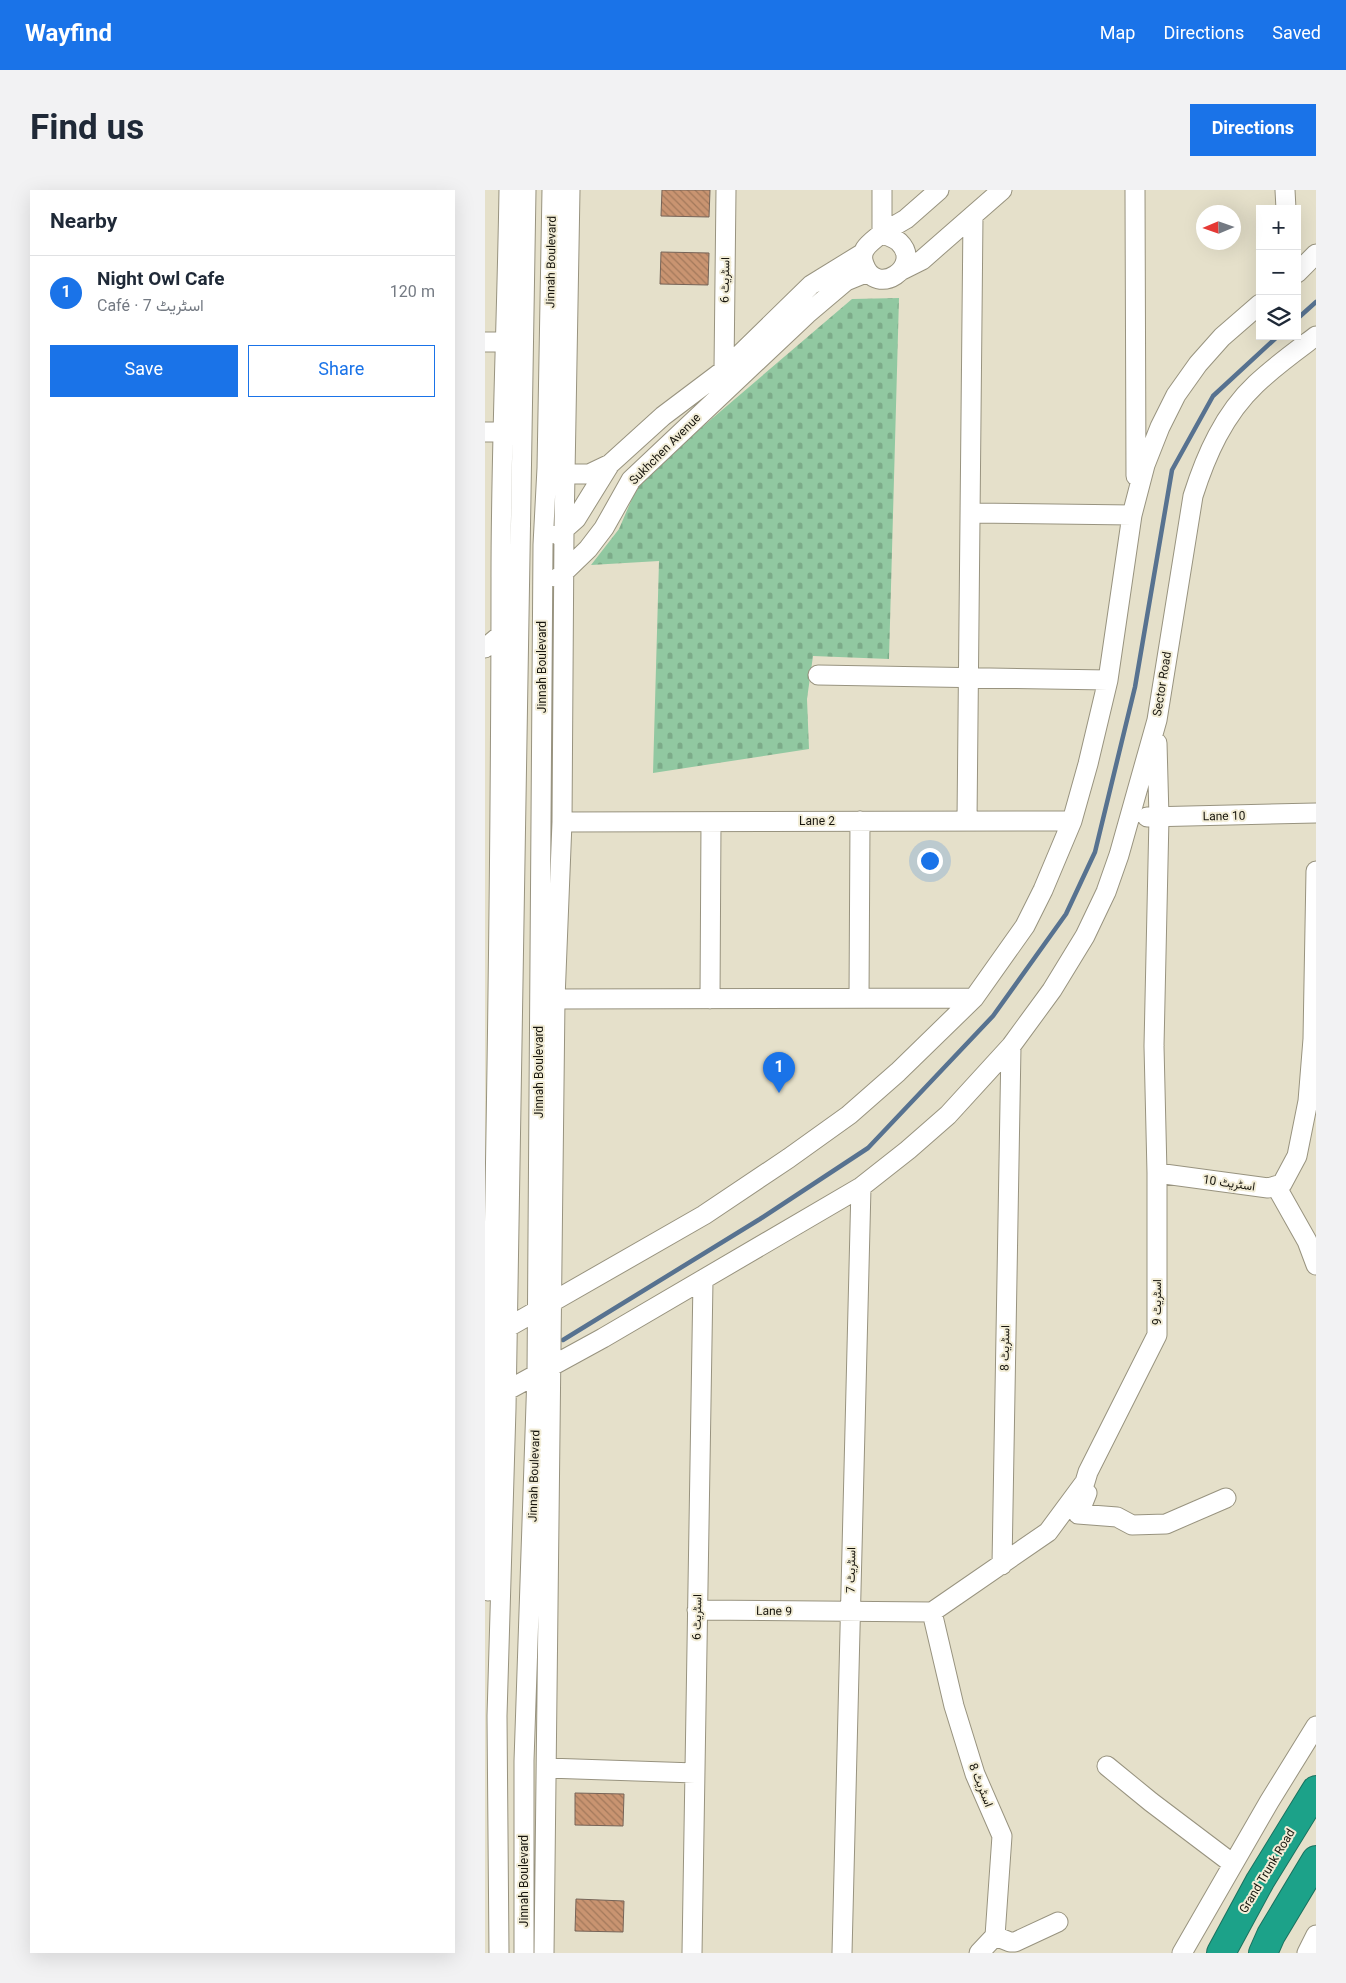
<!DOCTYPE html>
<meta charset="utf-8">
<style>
body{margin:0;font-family:Georgia,Vazirmatn,serif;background:#f2f2f3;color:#1f2937}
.controls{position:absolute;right:15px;top:15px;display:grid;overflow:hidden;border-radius:0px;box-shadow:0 5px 20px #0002}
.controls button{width:45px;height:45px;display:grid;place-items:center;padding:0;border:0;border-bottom:1px solid #e0e1e3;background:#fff;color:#1f2937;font:25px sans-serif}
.compass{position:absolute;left:711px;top:15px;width:45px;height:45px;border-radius:50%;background:#fff;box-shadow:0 5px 20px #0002;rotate:268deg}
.you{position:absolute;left:444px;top:670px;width:18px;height:18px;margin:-12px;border:4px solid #fff;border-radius:50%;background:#1a73e8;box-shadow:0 0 0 8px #1a73e833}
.badge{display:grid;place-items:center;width:32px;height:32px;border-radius:50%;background:#1a73e8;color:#fff;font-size:16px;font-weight:700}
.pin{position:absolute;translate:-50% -41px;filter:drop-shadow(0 1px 2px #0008)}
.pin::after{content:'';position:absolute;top:26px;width:18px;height:15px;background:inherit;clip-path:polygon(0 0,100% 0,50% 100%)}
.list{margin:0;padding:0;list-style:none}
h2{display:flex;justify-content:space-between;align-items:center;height:65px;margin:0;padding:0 20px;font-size:21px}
h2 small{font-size:16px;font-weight:400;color:#747a83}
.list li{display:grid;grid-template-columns:32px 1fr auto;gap:15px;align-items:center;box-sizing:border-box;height:75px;padding:0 20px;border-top:1px solid #e0e1e3}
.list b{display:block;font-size:19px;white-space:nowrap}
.list p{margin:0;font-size:16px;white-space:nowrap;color:#747a83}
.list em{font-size:16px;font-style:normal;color:#747a83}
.actions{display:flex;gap:10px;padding:15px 20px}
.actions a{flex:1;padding:11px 0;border:1px solid #1a73e8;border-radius:0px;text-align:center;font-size:18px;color:#1a73e8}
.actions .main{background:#1a73e8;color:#fff}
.icon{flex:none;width:28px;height:28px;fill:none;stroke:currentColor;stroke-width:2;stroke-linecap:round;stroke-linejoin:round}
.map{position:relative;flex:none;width:831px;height:1763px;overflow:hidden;border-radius:0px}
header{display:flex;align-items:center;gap:30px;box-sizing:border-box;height:70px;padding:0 25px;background:#1a73e8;color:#fff}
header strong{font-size:24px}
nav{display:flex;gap:28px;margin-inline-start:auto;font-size:18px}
.intro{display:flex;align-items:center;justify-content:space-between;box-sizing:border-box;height:120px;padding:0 30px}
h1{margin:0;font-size:35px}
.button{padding:12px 22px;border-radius:0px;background:#1a73e8;color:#fff;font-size:18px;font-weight:700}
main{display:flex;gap:30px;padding:0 30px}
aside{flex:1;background:#fff;border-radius:0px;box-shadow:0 5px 20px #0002}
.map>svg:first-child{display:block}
.cemetery{fill:url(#cemetery-stones)}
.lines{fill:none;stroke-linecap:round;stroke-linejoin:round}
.stream{stroke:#577290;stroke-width:4.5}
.building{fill:url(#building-back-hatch);stroke:#766458}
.minor-casing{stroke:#98937f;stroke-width:21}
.highway-casing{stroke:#1a715e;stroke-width:30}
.minor{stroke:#fff;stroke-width:19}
.highway{stroke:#1ca289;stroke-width:28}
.labels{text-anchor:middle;stroke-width:4;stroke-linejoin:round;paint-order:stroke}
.street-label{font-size:12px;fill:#17150d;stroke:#f2edd7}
</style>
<header>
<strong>Wayfind</strong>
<nav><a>Map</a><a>Directions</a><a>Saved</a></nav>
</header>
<div class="intro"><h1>Find us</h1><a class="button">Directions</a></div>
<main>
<aside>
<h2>Nearby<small></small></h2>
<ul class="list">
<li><span class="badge">1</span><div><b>Night Owl Cafe</b><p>Café · اسٹریٹ 7</p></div><em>120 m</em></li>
</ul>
<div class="actions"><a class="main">Save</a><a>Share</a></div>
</aside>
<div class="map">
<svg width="831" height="1763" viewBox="0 0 831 1763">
<defs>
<pattern id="cemetery-stones" width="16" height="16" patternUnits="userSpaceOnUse" patternTransform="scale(1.25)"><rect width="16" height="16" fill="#91c8a1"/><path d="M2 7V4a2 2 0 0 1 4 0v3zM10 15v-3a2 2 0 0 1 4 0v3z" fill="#7cab89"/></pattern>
<pattern id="building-back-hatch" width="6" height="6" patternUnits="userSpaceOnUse" patternTransform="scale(1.25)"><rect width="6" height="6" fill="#c99471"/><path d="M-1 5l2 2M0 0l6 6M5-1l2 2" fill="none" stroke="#a2785b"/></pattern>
</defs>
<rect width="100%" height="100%" fill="#e5e0ca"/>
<path class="cemetery" d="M 414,108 L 404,469 L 328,466 L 322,509 L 324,559 L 168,583 L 174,371 L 106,375 L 134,339 L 155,290 L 367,109 Z"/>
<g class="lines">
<path class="stream" d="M 812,129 L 831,112
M 78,1150 L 275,1029 L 383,958 L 508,826 L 581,724 L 610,662 L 650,497 L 687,280 L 728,206 L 793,146"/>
</g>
<path class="building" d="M 177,0 L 225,0 L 224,27 L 176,26 Z
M 176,62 L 224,63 L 223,95 L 175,94 Z
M 90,1603 L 139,1604 L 138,1636 L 90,1635 Z
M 91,1709 L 139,1711 L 138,1742 L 90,1741 Z"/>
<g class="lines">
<defs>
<path id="minor" d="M 650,0 L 651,286
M 800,0 L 801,19
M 397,43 C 402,46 410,48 414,52 C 439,76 391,109 379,74 C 373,59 387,52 397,43 Z
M 397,43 L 421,29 L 454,0
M 397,43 L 397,0
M 417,80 L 437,70 L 517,0
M 812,83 L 831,64
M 0,152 L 21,152
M 239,180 L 241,0
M 0,242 L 19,241
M 80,284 L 104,284 L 125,274
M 485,323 L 647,325
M 73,345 L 91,329 L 125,274 L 178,226 L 239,180 L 326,95 L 378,63
M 73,388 L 103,359 L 119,338 L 146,290 L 322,124 L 361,91 L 383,82
M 0,458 L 24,438
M 333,485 L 623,490
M 662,627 L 831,623
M 482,631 L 488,26
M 77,632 L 587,631
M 374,808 L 375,631
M 70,809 L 489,808
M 225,809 L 226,632
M 672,983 L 783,998 L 797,994 L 812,966 L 823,911 L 828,849 L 831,681
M 791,996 L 822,1051 L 831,1075
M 13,1143 L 219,1025 L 304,968 L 364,925 L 413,882 L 489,808 L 540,736 L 558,700 L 587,631 L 603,574 L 623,490 L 647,325 L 660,275 L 675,237 L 691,205 L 713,174 L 737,147 L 775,114
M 12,1206 L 118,1148 L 376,997 L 423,960 L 463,925 L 526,856 L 567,800 L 600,746 L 621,702 L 634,665 L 672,530 L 708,306 C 721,265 739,224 771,194 C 790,176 811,161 831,146
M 602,1303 L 598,1313 L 593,1319 L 593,1324 L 632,1327 L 647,1335 L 681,1334 L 741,1308
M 517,1375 L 526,856
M 3,1401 C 9,1063 16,725 16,387 C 16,258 22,129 24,0
M 212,1420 L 447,1422 L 469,1516 L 490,1584 L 517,1646 L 510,1746 L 494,1763
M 447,1422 L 563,1342 L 600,1292 L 603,1282 L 672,1145 L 672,983 L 669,856 L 674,627 L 672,553
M 622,1576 L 666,1612 L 748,1674
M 62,1578 L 210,1583
M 510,1746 L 525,1752 L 530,1752 L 573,1732
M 14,1763 L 12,1526 L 21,1218 L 41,0
M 39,1763 L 39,1571 L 52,1184 L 58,355 L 62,278 L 67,0
M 59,1763 L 70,809 L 77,632 L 79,341 L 85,0
M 207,1763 L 218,1090
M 357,1763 L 376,997
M 697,1763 L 784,1612 L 831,1536
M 822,1763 L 831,1745"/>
<path id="highway" d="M 736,1763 L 775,1691 L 831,1600
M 778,1763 L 786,1745 L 831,1670"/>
</defs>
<use href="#minor" class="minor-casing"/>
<use href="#highway" class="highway-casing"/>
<use href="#minor" class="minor"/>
<use href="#highway" class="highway"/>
</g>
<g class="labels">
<g class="street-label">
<text transform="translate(66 72) rotate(-89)" y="4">Jinnah Boulevard</text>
<text transform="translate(240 90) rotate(-89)" y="4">اسٹریٹ 6</text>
<text transform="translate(180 259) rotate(-45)" y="4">Sukhchen Avenue</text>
<text transform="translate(57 477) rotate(-90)" y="4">Jinnah Boulevard</text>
<text transform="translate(677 494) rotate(-81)" y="4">Sector Road</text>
<text transform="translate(739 626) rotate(-1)" y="4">Lane 10</text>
<text x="332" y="635">Lane 2</text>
<text transform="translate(54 882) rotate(-90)" y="4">Jinnah Boulevard</text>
<text transform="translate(744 993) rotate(8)" y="4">اسٹریٹ 10</text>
<text transform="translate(672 1112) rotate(-90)" y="4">اسٹریٹ 9</text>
<text transform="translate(520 1158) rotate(-89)" y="4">اسٹریٹ 8</text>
<text transform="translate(49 1286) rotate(-88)" y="4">Jinnah Boulevard</text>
<text transform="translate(366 1380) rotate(-89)" y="4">اسٹریٹ 7</text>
<text transform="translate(289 1421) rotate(1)" y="4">Lane 9</text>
<text transform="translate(212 1427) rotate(-89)" y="4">اسٹریٹ 6</text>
<text transform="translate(496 1595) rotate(68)" y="4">اسٹریٹ 8</text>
<text transform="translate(782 1681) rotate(-59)" y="4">Grand Trunk Road</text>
<text transform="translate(39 1691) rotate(-90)" y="4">Jinnah Boulevard</text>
</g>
</g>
</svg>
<div class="controls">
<button>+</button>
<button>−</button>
<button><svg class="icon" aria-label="layers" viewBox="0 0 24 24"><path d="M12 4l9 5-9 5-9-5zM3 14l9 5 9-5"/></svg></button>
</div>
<svg class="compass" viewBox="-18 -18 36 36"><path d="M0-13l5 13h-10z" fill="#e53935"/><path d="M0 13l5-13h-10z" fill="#747a83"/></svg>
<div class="you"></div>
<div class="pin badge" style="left:294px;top:903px">1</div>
</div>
</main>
